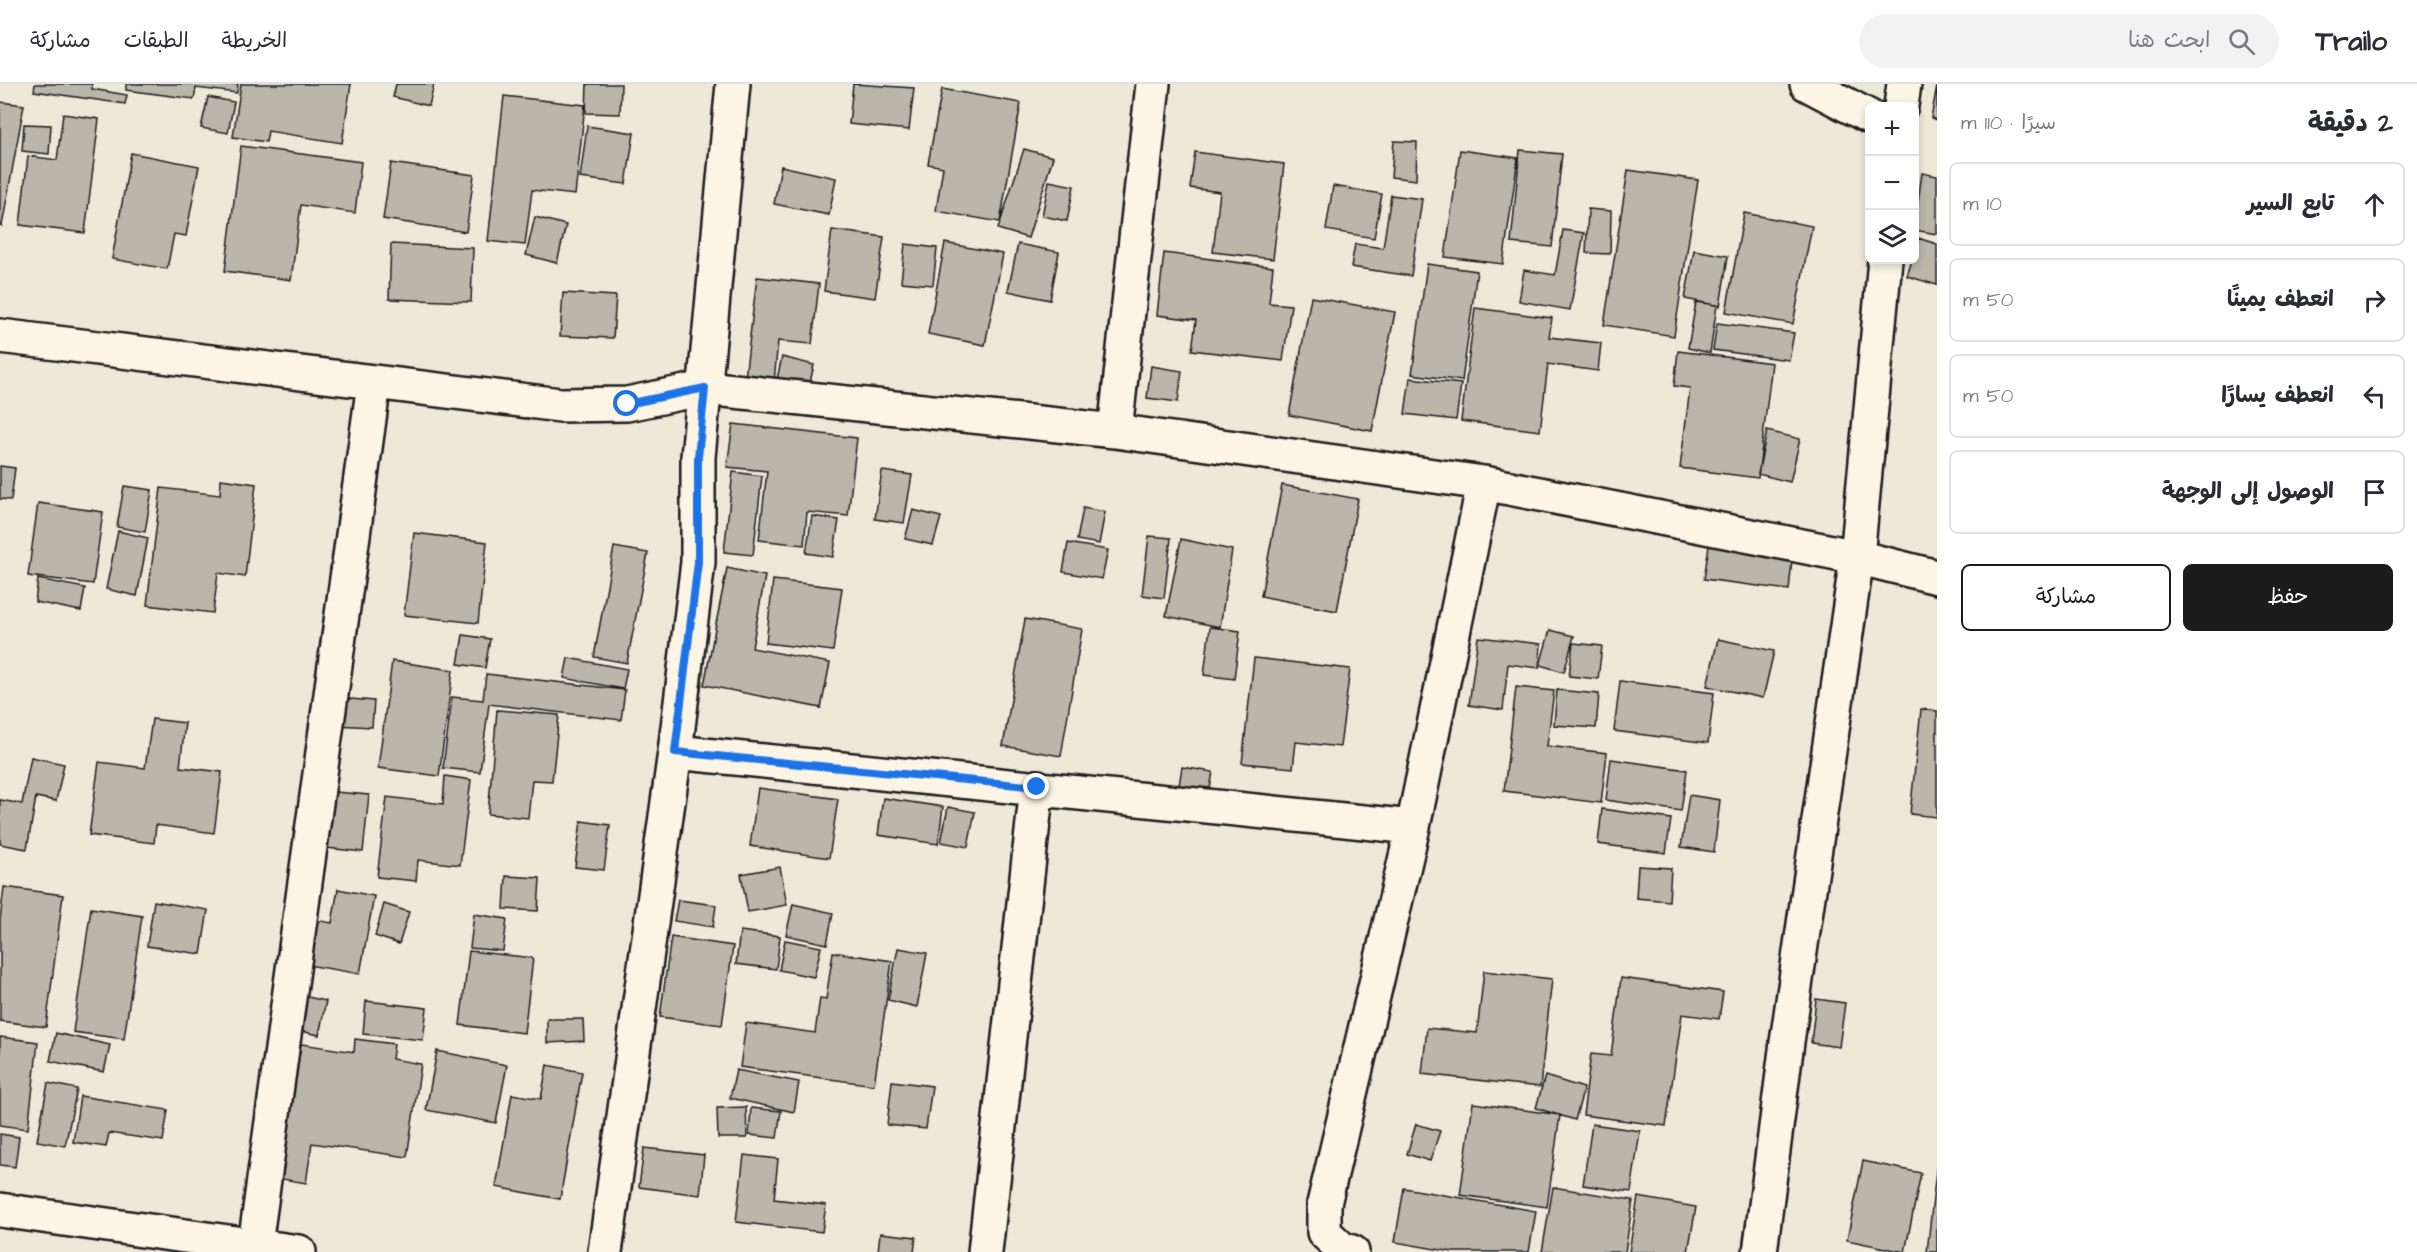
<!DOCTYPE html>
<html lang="ar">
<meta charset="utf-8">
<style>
body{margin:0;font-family:"Architects Daughter","Playpen Sans Arabic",sans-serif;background:#f2f2f3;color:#2b2b33;direction:rtl}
.controls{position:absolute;right:18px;top:18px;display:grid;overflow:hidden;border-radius:9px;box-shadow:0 3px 9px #0003}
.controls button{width:54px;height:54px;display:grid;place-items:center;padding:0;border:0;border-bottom:2px solid #e1e1e2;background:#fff;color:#2b2b33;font:30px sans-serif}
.stop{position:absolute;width:18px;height:18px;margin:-14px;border:4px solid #1a73e8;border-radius:50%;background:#fff}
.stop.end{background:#1a73e8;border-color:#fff;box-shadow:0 2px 6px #0008}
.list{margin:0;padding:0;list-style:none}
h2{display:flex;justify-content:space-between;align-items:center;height:78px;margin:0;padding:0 24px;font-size:26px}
h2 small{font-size:20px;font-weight:400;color:#7c7c81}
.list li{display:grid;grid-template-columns:39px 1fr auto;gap:18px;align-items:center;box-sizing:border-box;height:84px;margin:0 12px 12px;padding:0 12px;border:2px solid #e1e1e2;border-radius:9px}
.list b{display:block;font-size:22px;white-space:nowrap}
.list em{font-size:20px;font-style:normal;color:#7c7c81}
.actions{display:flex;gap:12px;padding:18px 24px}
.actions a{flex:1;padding:14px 0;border:2px solid #1c1c1c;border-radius:9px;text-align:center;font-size:21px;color:#1c1c1c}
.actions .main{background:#1c1c1c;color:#fff}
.icon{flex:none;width:33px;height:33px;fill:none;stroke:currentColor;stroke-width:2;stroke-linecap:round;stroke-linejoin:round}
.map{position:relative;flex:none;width:1937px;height:1168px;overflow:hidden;direction:ltr}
header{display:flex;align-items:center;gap:36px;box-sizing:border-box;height:84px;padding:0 30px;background:#fff;border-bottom:2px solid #e1e1e2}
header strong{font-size:28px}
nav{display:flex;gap:33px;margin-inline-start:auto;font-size:21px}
.search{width:420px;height:54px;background:#f2f2f3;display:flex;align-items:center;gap:15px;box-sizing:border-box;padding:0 21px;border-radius:33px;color:#7c7c81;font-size:22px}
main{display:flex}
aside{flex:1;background:#fff}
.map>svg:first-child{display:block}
.building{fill:#bab6aa;stroke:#1c1c1c;stroke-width:1.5}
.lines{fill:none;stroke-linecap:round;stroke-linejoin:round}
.minor-casing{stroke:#1c1c1c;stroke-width:38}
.minor{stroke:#fcf5e5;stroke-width:33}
.route{stroke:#1a73e8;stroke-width:8}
</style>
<header>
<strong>Trailo</strong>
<div class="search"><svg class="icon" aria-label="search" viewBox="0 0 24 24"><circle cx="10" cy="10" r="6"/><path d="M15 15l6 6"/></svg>ابحث هنا</div>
<nav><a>الخريطة</a><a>الطبقات</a><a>مشاركة</a></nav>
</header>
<main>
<aside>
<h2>2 دقيقة<small>سيرًا · 110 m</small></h2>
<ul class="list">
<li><svg class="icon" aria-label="ahead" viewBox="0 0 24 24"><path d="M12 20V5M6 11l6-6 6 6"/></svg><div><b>تابع السير</b></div><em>10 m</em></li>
<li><svg class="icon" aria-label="right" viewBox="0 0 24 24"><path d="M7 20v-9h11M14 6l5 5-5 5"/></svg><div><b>انعطف يمينًا</b></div><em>50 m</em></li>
<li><svg class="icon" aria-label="left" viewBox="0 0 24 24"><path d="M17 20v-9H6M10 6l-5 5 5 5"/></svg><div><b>انعطف يسارًا</b></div><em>50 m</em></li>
<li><svg class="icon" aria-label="arrive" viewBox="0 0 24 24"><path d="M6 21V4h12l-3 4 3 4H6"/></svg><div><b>الوصول إلى الوجهة</b></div></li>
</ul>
<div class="actions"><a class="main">حفظ</a><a>مشاركة</a></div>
</aside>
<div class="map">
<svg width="1937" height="1168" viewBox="0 0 1937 1168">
<rect width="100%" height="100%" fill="#eee8d9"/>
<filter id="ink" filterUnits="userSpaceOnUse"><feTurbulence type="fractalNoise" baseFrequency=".0167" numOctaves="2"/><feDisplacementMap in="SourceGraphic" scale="12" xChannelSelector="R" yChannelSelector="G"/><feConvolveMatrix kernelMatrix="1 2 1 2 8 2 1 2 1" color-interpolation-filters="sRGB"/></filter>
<g filter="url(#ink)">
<path class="building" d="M 35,0 L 92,0 L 92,5 L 127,11 L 125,20 L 34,7 Z
M 126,0 L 238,0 L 237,9 L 196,4 L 194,15 L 126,6 Z
M 241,0 L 351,0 L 342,59 L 268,47 L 266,58 L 233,53 Z
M 396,0 L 434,0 L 429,22 L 393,13 Z
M 587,0 L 621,0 L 620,30 L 586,29 Z
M 853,0 L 914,4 L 909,46 L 849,40 Z
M 1937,2 L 1937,36 L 1931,34 Z
M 942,5 L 1021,19 L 1000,138 L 936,127 L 943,83 L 928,80 Z
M 504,12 L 585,21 L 575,111 L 532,106 L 525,161 L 488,157 Z
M 208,13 L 234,18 L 228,49 L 201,44 Z
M 0,18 L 24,21 L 2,142 L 0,141 Z
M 63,30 L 99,35 L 85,149 L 20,141 L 28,72 L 57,76 Z
M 24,40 L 51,41 L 49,70 L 22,67 Z
M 587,42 L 634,49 L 626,100 L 580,94 Z
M 1394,57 L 1417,58 L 1416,96 L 1391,93 Z
M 241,62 L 361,78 L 355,129 L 301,121 L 291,196 L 225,187 Z
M 1024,65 L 1053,73 L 1028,154 L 998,145 Z
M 1460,66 L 1518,74 L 1503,180 L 1445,173 Z
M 1520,66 L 1562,70 L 1552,163 L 1511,159 Z
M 1195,68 L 1284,80 L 1273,175 L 1213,168 L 1220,108 L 1190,104 Z
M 131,69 L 199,82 L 186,152 L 174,150 L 167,185 L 112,175 Z
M 391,79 L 474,91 L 466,148 L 383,135 Z
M 781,82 L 836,94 L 829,131 L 774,120 Z
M 1628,86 L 1698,96 L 1674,252 L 1604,241 Z
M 1922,89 L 1937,92 L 1937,150 L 1914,146 Z
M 1049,97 L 1074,102 L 1067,137 L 1042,132 Z
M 1333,102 L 1382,110 L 1374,154 L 1326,146 Z
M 1391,111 L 1422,115 L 1411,192 L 1351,183 L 1355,160 L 1383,164 Z
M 1588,125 L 1611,127 L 1610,170 L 1586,169 Z
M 1744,129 L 1812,142 L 1793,240 L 1726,228 Z
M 535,133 L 566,141 L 557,179 L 526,171 Z
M 832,146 L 884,153 L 875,214 L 824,207 Z
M 1563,146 L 1584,149 L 1570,226 L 1519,217 L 1524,186 L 1555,191 Z
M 1918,154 L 1937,160 L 1937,201 L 1907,192 L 1912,176 L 1914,176 Z
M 945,159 L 1003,170 L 985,261 L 928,250 Z
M 391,160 L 473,164 L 471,218 L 389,215 Z
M 905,160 L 937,164 L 933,201 L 901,198 Z
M 1018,160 L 1059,168 L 1050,216 L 1008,207 Z
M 1694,166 L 1728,172 L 1720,222 L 1685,215 Z
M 1164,169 L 1273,183 L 1269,219 L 1291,221 L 1283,277 L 1192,266 L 1196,236 L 1157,231 Z
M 1427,180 L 1477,187 L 1462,297 L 1412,290 Z
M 757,193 L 819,200 L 812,260 L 778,257 L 774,297 L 745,294 Z
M 563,209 L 616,212 L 613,254 L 560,252 Z
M 1311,213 L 1395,228 L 1372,347 L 1289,331 Z
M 1696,218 L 1717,221 L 1710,269 L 1688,264 Z
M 1475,224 L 1552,234 L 1549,253 L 1601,259 L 1598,287 L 1548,280 L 1540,347 L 1461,337 Z
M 1717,239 L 1794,249 L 1789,276 L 1713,266 Z
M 1678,267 L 1772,279 L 1758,394 L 1680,384 L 1690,304 L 1674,302 Z
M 782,273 L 814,281 L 806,316 L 774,308 Z
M 1151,282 L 1182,287 L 1178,318 L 1147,314 Z
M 1410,294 L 1461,300 L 1456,336 L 1405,330 Z
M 733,340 L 857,354 L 848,432 L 807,428 L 804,461 L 759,456 L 767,387 L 727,383 Z
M 1767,347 L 1800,355 L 1790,398 L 1758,390 Z
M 0,382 L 15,384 L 11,416 L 0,415 Z
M 882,387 L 912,391 L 904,439 L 875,435 Z
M 733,388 L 762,392 L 753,471 L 724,468 Z
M 221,395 L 256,400 L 245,493 L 218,489 L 213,529 L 147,521 L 161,404 L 220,411 Z
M 1282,401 L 1358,415 L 1337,527 L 1261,512 Z
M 124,402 L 152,406 L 145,448 L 117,443 Z
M 38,419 L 103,428 L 93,500 L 28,492 Z
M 1083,424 L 1105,428 L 1099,460 L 1077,456 Z
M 913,426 L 941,433 L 933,461 L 905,455 Z
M 812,432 L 839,436 L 833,473 L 806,469 Z
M 118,447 L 148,454 L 137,512 L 106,505 Z
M 414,449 L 487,458 L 478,539 L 404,531 Z
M 1149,452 L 1171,454 L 1164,514 L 1142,511 Z
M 1181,455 L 1232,466 L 1220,543 L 1166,532 Z
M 1710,455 L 1793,466 L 1789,506 L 1704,495 Z
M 1068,459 L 1108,466 L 1102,495 L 1063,488 Z
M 614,463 L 648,469 L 627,579 L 594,573 Z
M 727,484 L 765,492 L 752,564 L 830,579 L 821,624 L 704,601 Z
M 38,495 L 85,504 L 81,527 L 35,518 Z
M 773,496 L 842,504 L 833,567 L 766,559 Z
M 1025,535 L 1082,545 L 1061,672 L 1003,662 Z
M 1210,543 L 1240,547 L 1234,595 L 1204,591 Z
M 1550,546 L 1574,552 L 1564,588 L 1540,581 Z
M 463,551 L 490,555 L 485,584 L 458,580 Z
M 1478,553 L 1541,560 L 1539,584 L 1508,580 L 1503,626 L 1469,621 Z
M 1718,555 L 1774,567 L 1763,614 L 1707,602 Z
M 1573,559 L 1602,562 L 1598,595 L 1569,592 Z
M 568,574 L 627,585 L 623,605 L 564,594 Z
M 1254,574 L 1350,585 L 1340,663 L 1296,658 L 1293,684 L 1242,679 Z
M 392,577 L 453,586 L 439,692 L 378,684 Z
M 486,590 L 625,606 L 621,636 L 489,620 L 480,688 L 443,684 L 452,613 L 483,616 Z
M 1620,597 L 1714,609 L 1708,659 L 1614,647 Z
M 1516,603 L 1554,607 L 1547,662 L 1607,669 L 1601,719 L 1504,707 Z
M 1557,606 L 1599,610 L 1596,644 L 1554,641 Z
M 338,614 L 374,617 L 372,643 L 336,641 Z
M 1921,625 L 1937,627 L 1937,733 L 1910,730 Z
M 497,626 L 559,631 L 552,697 L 532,696 L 528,734 L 488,730 Z
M 152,635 L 185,639 L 180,683 L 222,688 L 214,749 L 156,741 L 154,759 L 89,751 L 99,678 L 145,684 Z
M 31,673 L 64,680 L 56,717 L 36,713 L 27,765 L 0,760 L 0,716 L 22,720 Z
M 1611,675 L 1687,686 L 1681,727 L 1606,716 Z
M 1182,683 L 1213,688 L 1205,732 L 1175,726 Z
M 445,692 L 471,696 L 460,781 L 418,776 L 416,797 L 377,793 L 387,713 L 443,720 Z
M 758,704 L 838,715 L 829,774 L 750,762 Z
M 323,707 L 369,711 L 363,768 L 317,763 Z
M 1689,711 L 1720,716 L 1714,768 L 1681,763 Z
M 883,714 L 943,723 L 938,760 L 878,751 Z
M 948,723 L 975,728 L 968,763 L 941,758 Z
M 1602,725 L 1671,735 L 1666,769 L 1598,760 Z
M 581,737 L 610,741 L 604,786 L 575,783 Z
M 1638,782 L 1671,784 L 1669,817 L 1636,814 Z
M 780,783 L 787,821 L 748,828 L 741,790 Z
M 506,792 L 540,794 L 538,827 L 504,825 Z
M 4,803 L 63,811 L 46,943 L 0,937 L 0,836 Z
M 338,805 L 374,812 L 360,890 L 302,880 L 309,835 L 332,839 Z
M 678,816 L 716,821 L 713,843 L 674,837 Z
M 154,817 L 208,826 L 201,870 L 147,862 Z
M 384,820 L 409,828 L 399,860 L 375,852 Z
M 793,820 L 833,829 L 827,860 L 786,851 Z
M 91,824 L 142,832 L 124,955 L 73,948 Z
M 474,830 L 507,835 L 503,867 L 470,864 Z
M 740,847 L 780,852 L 776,885 L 736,880 Z
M 671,853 L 733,862 L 722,941 L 660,933 Z
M 785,856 L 821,863 L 814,893 L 779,886 Z
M 898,864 L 927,869 L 917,923 L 888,916 Z
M 469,867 L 533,874 L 524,949 L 460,941 Z
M 833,868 L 892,877 L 874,1001 L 740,983 L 746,939 L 815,949 L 820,914 L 826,915 Z
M 1484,887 L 1552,895 L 1540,1003 L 1422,990 L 1427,944 L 1477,949 Z
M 1621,894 L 1723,908 L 1719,935 L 1682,930 L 1666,1042 L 1583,1031 L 1591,970 L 1611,972 Z
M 294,910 L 326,917 L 319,951 L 287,944 Z
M 1816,915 L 1845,919 L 1839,963 L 1811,959 Z
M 366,917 L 427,924 L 423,956 L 363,950 Z
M 547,935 L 583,935 L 584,957 L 547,959 Z
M 56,949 L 110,961 L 104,988 L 50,977 Z
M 0,953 L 38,958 L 28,1045 L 0,1041 Z
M 355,955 L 394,960 L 392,975 L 421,980 L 407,1073 L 312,1059 L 306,1099 L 270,1093 L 289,958 L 354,968 Z
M 437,967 L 507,981 L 496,1039 L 426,1026 Z
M 547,981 L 582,988 L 560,1115 L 496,1103 L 512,1010 L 541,1015 Z
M 736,986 L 799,998 L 794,1028 L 730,1014 Z
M 1545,992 L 1584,1004 L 1575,1036 L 1536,1024 Z
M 892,997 L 932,1002 L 926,1045 L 887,1041 Z
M 48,999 L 77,1005 L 65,1062 L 37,1057 Z
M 80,1012 L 168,1026 L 163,1057 L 109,1049 L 106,1063 L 73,1058 Z
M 1473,1019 L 1560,1031 L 1547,1123 L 1460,1111 Z
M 746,1023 L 747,1054 L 718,1054 L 717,1024 Z
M 751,1024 L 781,1027 L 777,1054 L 749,1051 Z
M 1416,1040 L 1440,1047 L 1430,1077 L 1407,1070 Z
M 1592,1040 L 1640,1047 L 1631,1108 L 1583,1101 Z
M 0,1050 L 19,1053 L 15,1083 L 0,1081 Z
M 644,1064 L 704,1071 L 700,1111 L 639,1103 Z
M 744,1071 L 778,1075 L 774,1115 L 826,1121 L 822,1148 L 736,1138 Z
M 1863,1077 L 1921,1089 L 1905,1168 L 1847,1156 Z
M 1937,1078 L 1937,1168 L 1927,1168 Z
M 1553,1103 L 1633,1116 L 1625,1168 L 1542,1168 Z
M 1404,1104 L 1536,1127 L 1529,1168 L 1453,1168 L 1395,1158 Z
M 1638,1113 L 1696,1123 L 1688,1168 L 1629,1168 Z
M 880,1149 L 916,1153 L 914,1168 L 878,1168 Z"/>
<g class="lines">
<defs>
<path id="minor" d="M 1807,0 L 1870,33
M 1901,22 L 1904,0
M 0,252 L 560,321 L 627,320 L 705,304 L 1115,347 L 1484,399 L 1857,473 L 1937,493
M 1115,347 L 1153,0
M 675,668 L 1413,743
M 0,1126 L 299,1168
M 254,1168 L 374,299
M 605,1168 L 675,668 L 698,478 L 698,373 L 733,0
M 985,1168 L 1037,703
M 1352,1168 L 1342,1165 L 1324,1148 L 1324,1120 L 1413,743 L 1484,399
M 1760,1168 L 1787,958 L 1857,473 L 1885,176"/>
</defs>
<use href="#minor" class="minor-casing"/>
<use href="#minor" class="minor"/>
</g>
</g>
<g class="lines" filter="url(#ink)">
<path class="route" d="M 627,320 L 705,304 L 698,373 L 698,478 L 675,668 L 1037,703"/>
</g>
</svg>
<div class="controls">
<button>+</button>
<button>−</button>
<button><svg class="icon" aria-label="layers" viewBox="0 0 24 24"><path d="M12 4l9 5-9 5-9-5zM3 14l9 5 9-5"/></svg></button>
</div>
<div class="stop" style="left:627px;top:320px"></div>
<div class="stop end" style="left:1037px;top:703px"></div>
</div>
</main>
